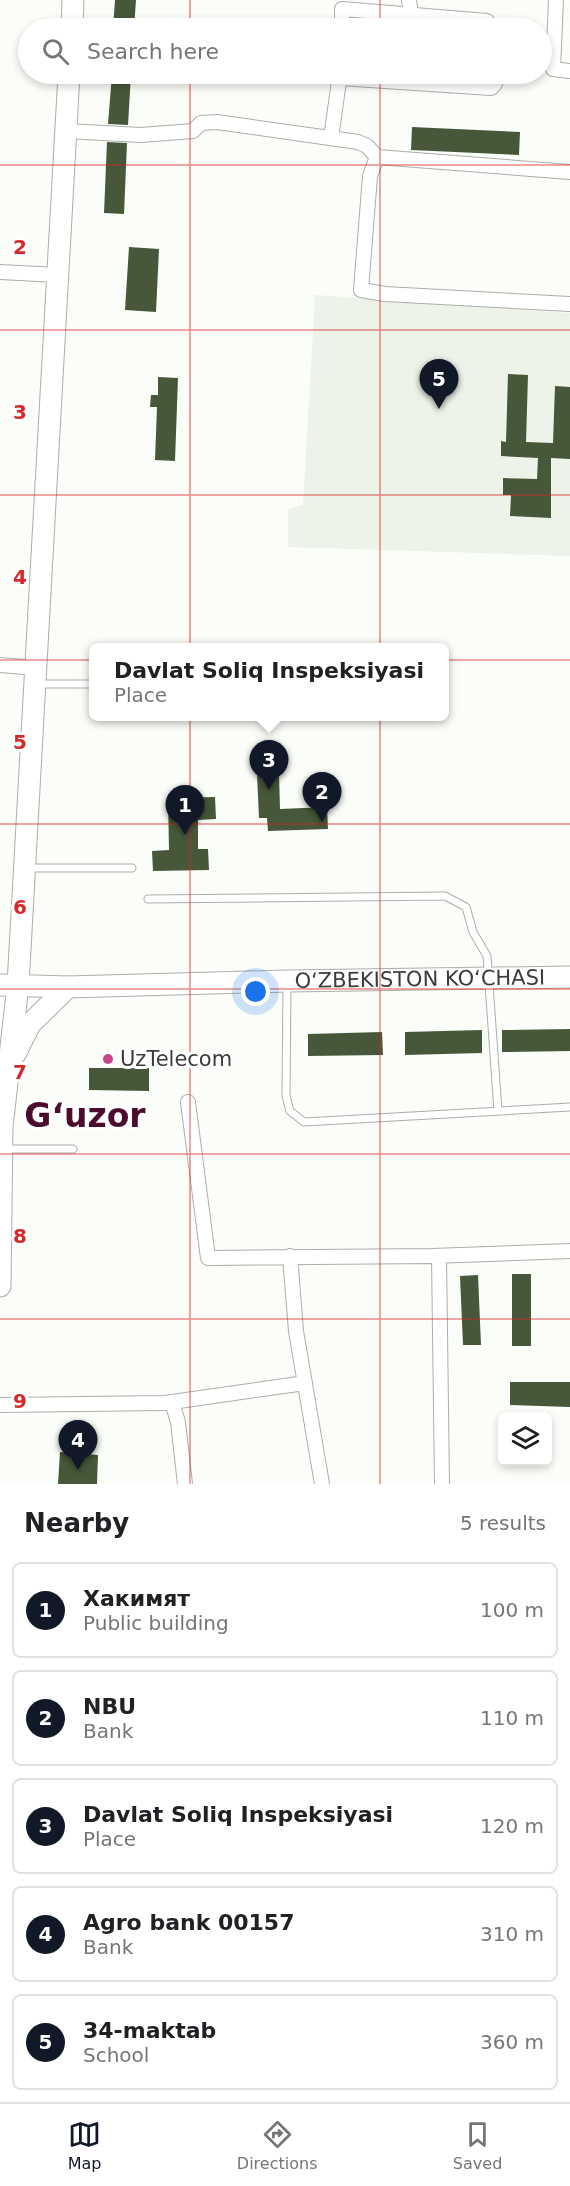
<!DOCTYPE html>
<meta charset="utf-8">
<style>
body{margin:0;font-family:"DejaVu Sans",sans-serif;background:#f6f6f6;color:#202124}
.controls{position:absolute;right:18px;bottom:18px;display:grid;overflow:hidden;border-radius:9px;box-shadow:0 3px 9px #0003}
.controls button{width:54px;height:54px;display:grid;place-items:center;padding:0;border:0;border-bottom:2px solid #e0e0e0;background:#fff;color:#202124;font:30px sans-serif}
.you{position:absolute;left:256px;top:992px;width:21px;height:21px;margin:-15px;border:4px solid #fff;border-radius:50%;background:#1a73e8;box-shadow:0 0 0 9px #1a73e833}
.badge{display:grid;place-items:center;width:39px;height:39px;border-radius:50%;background:#111827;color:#fff;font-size:20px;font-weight:700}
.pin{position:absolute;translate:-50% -50px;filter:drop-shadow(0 2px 3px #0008)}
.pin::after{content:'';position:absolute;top:32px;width:21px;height:18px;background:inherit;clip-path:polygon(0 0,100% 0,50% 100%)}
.popup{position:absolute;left:89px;top:643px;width:360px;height:78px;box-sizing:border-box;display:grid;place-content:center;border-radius:9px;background:#fff;filter:drop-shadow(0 2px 4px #0005);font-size:20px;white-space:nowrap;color:#757577}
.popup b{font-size:22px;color:#202124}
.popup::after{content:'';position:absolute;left:50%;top:100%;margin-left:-12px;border:12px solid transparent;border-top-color:#fff}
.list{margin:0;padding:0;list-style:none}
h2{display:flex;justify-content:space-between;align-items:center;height:78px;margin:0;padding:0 24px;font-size:26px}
h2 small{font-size:20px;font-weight:400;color:#757577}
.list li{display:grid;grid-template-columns:39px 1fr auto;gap:18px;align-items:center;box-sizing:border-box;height:96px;margin:0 12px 12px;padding:0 12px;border:2px solid #e0e0e0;border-radius:9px}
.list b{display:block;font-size:22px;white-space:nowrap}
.list p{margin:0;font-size:20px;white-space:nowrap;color:#757577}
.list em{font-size:20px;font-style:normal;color:#757577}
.icon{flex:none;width:33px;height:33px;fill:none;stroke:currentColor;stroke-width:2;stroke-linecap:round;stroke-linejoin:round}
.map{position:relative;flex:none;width:570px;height:1484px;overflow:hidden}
.search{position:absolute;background:#fff;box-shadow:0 3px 9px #0003;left:18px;right:18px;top:18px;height:66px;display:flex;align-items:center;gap:15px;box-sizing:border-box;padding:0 21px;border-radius:33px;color:#757577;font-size:22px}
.sheet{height:618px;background:#fff}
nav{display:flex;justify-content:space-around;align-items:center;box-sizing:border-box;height:84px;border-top:2px solid #e0e0e0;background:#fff;font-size:16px;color:#757577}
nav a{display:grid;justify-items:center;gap:3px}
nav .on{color:#111827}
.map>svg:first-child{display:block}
.built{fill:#edf3e8}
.building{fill:#465839}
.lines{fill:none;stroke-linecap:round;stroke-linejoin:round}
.lane-casing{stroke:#abaeaa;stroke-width:9}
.street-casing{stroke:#abaeaa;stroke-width:16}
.primary-casing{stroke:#abaeaa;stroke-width:23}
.lane{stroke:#fff;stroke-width:7}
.street{stroke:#fff;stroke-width:14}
.primary{stroke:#fff;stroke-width:21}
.grid{fill:none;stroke:#d62828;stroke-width:1.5;stroke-opacity:0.55}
.poi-dot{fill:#c8458a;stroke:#fff;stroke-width:2}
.labels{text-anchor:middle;stroke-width:6;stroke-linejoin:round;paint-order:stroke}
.street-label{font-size:21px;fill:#3b3c3a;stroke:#fff}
.poi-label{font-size:21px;fill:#3b3c3a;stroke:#fff;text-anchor:start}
.town-label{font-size:33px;font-weight:bold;fill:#4b0c2f;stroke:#fff}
.grid-label{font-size:20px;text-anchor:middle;font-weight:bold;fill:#d62828;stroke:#fff;stroke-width:6;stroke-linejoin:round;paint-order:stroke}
</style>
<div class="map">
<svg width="570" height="1484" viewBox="0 0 570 1484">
<rect width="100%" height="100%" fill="#fafdf8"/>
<path class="built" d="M 315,295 L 570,313 L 570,556 L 288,547 L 288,509 L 303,505 Z"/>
<path class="building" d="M 115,0 L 136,0 L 134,28 L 113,28 Z
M 112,74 L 131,74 L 128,125 L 108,124 Z
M 412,127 L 520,132 L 519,155 L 411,150 Z
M 107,142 L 127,143 L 124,214 L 104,213 Z
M 129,247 L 159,249 L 156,312 L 125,310 Z
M 508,374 L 528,375 L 526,442 L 553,443 L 555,386 L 570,387 L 570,459 L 551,458 L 551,518 L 510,516 L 511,495 L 503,495 L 503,478 L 537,479 L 538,458 L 501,456 L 501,441 L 506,442 Z
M 158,377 L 178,378 L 175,461 L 155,460 L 157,407 L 150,407 L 151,395 L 158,395 Z
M 279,773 L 280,809 L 327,807 L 328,829 L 268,831 L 267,818 L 259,818 L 257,774 Z
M 215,797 L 216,819 L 198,820 L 198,849 L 208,849 L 209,870 L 153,871 L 152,851 L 169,850 L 168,798 Z
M 570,1029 L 570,1051 L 502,1052 L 502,1030 Z
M 482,1030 L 482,1053 L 405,1055 L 405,1032 Z
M 382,1032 L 383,1055 L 308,1056 L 308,1034 Z
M 89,1068 L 149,1068 L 149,1091 L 89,1090 Z
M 512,1274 L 531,1274 L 531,1346 L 512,1346 Z
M 478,1275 L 481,1345 L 463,1345 L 460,1276 Z
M 510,1382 L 570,1382 L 570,1407 L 510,1405 Z
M 60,1452 L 98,1455 L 97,1484 L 58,1484 Z"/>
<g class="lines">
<defs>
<path id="lane" d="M 37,684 L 94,684
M 27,868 L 132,868
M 148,899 L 445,896 L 466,907 L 473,932 L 487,956 L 498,1111
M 287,984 L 286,1096 L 290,1111 L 304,1122 L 570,1107
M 3,1149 L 73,1149"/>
<path id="street" d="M 409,0 L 411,15 L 410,28
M 556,0 L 553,69 L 570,71
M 342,28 L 342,9 L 487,21 L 490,28
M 340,78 L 491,88 L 495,84 L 495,74
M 66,131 L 141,135 L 193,131 L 201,123 L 217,122 L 358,142 L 367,146 L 377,157 L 570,172
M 331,138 L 340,74
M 377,157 L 370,176 L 361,290 L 385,294 L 570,304
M 0,272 L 58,275
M 0,665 L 36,668
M 188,1102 L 208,1258 L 432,1256 L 570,1251
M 290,1256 L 296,1331 L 322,1484
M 439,1256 L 442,1484
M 172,1402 L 178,1422 L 185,1484
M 0,1405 L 165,1403 L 305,1383"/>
<g id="primary">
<path d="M 72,28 L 73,0"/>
<path id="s1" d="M 0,985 L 68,987 L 287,981 L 570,977"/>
<path d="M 15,1054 L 30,1024 L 68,987"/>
<path d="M 0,1286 L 2,1127 L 18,985 L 69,74"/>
</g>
</defs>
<use href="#lane" class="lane-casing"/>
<use href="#street" class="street-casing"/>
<use href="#primary" class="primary-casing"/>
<use href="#lane" class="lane"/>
<use href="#street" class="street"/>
<use href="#primary" class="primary"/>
</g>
<path class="grid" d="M 190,0 L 190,28M 380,0 L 380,28M 190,74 L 190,1484M 380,74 L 380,1484M 0,165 L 570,165M 0,330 L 570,330M 0,495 L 570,495M 0,660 L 570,660M 0,824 L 570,824M 0,989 L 570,989M 0,1154 L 570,1154M 0,1319 L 570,1319"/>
<circle class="poi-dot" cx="108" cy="1059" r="6"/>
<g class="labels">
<g class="street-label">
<text dy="7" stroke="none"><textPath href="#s1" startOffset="420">O‘ZBEKISTON KO‘CHASI</textPath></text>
</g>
<g class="poi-label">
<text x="120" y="1066">UzTelecom</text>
</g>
<g class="town-label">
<text x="85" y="1127">Gʻuzor</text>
</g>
</g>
<g class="grid-label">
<text x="20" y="254">2</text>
<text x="20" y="419">3</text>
<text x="20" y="584">4</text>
<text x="20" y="749">5</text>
<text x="20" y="914">6</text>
<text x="20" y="1079">7</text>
<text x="20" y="1243">8</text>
<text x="20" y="1408">9</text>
</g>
</svg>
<div class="controls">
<button><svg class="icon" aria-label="layers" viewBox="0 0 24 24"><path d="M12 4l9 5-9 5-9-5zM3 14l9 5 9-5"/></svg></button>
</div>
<div class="you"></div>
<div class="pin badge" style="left:185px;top:835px">1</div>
<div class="pin badge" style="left:322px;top:822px">2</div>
<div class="pin badge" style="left:269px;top:790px">3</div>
<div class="popup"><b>Davlat Soliq Inspeksiyasi</b>Place</div>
<div class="pin badge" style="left:78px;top:1470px">4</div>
<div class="pin badge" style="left:439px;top:409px">5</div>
<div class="search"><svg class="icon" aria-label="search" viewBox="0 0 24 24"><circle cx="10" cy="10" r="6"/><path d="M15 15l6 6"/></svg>Search here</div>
</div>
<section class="sheet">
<h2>Nearby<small>5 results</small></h2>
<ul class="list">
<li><span class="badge">1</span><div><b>Хакимят</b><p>Public building</p></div><em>100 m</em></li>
<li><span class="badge">2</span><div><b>NBU</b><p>Bank</p></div><em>110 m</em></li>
<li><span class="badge">3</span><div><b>Davlat Soliq Inspeksiyasi</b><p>Place</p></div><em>120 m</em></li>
<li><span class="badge">4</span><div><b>Agro bank 00157</b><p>Bank</p></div><em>310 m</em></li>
<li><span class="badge">5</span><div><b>34-maktab</b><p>School</p></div><em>360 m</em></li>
</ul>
</section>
<nav>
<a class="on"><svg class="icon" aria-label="map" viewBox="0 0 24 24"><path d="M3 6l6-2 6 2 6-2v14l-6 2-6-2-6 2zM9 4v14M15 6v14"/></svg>Map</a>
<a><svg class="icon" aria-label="directions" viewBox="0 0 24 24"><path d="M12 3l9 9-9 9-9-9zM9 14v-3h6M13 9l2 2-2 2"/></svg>Directions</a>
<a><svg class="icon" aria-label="saved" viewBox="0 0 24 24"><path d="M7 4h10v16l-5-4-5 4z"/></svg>Saved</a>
</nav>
